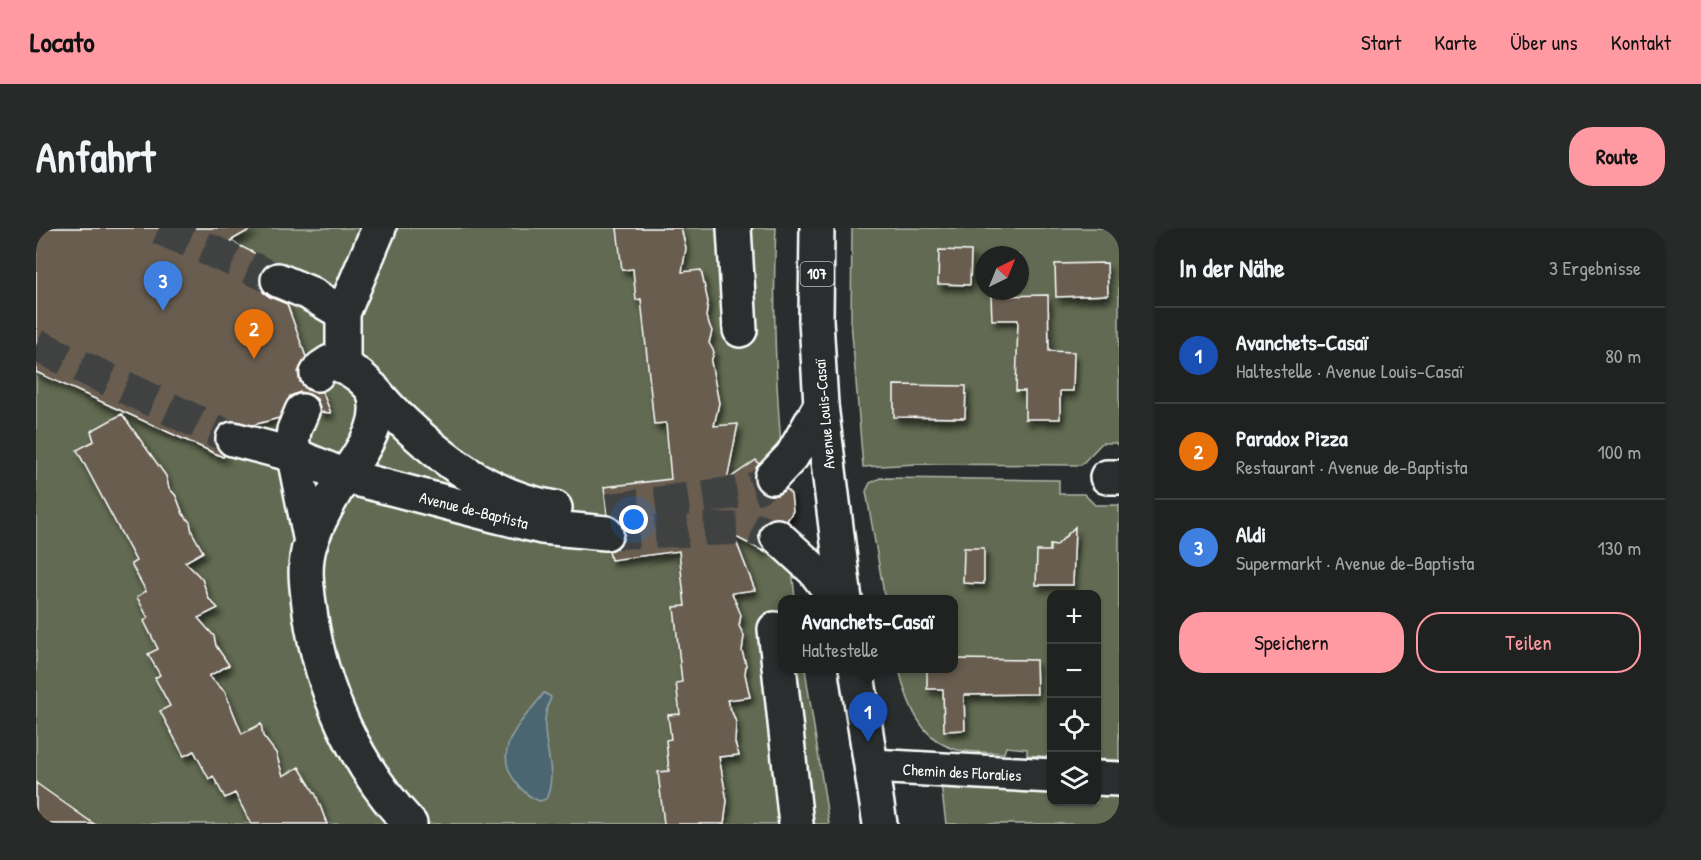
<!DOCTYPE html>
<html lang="de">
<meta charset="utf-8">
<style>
body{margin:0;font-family:"Patrick Hand",sans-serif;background:#282a2a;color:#f1f3f6}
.controls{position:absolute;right:18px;bottom:18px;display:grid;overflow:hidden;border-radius:12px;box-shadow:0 2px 4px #0004}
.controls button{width:54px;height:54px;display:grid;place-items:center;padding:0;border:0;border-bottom:2px solid #3d3f40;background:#202222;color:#f1f3f6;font:30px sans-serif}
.compass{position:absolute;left:939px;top:18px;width:54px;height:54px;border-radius:50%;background:#202222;box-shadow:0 2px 4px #0004;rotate:43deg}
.you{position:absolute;left:598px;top:292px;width:21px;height:21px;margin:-15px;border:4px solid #fff;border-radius:50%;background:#1a73e8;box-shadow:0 0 0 9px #1a73e833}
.badge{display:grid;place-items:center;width:39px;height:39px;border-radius:50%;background:#ff9aa2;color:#fff;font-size:20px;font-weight:700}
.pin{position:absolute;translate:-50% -50px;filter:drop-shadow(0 2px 3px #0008)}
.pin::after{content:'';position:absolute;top:32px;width:21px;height:18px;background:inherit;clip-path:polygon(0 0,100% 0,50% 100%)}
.popup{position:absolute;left:742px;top:367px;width:180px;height:78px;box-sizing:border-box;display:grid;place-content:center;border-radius:12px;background:#202222;filter:drop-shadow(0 2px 4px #0005);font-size:20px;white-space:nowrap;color:#a2a4a5}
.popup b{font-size:22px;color:#f1f3f6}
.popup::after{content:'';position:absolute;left:50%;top:100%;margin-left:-12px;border:12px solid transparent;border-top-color:#202222}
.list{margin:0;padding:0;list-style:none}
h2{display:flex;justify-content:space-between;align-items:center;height:78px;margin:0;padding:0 24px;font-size:26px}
h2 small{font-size:20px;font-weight:400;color:#a2a4a5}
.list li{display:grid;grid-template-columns:39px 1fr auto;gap:18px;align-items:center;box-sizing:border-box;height:96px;padding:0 24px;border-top:2px solid #3d3f40}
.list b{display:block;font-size:22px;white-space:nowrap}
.list p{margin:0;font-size:20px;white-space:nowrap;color:#a2a4a5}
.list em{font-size:20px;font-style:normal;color:#a2a4a5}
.actions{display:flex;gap:12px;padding:18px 24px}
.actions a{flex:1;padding:14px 0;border:2px solid #ff9aa2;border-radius:24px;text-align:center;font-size:21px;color:#ff9aa2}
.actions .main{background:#ff9aa2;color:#111}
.icon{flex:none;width:33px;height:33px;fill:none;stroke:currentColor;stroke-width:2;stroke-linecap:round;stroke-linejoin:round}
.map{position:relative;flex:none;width:1083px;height:596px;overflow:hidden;border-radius:24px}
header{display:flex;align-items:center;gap:36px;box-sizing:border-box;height:84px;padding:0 30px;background:#ff9aa2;color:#111}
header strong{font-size:28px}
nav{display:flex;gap:33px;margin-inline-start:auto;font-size:21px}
.intro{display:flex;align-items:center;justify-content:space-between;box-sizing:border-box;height:144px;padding:0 36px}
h1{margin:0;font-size:42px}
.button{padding:15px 27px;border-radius:24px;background:#ff9aa2;color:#111;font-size:21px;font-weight:700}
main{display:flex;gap:36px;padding:0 36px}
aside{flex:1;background:#202222;border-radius:24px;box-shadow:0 2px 4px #0004}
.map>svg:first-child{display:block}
.green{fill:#626b52;stroke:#b0b5a8;stroke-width:1.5;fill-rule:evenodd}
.water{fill:#4b6670;stroke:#93a3a9;stroke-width:1.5}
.building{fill:#685d4f;stroke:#fff;stroke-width:1.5;filter:url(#shadow)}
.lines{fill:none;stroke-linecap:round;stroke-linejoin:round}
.minor-tunnel{stroke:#3f4243;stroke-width:33;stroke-dasharray:33 16;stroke-linecap:butt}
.minor-casing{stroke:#fff;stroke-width:38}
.major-casing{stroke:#fff;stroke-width:38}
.minor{stroke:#2a2d2e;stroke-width:33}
.major{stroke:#2a2d2e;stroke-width:33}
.labels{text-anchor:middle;stroke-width:4.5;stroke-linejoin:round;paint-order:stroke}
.shield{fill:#2a2d2e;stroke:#bfc0c0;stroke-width:1.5}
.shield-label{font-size:15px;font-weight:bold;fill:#fff}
.street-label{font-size:16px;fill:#fff;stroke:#2a2d2e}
</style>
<header>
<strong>Locato</strong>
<nav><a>Start</a><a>Karte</a><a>Über uns</a><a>Kontakt</a></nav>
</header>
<div class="intro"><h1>Anfahrt</h1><a class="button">Route</a></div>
<main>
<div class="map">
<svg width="1083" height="596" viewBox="0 0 1083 596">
<defs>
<filter id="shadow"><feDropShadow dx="3.5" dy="6" stdDeviation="3" flood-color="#0009"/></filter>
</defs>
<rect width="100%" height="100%" fill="#2a2d2e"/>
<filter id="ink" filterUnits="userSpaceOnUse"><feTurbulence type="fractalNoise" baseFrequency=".0167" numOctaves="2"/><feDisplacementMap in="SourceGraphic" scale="12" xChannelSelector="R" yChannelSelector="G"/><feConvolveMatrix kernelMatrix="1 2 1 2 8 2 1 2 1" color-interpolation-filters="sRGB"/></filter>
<g filter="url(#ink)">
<path class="green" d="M 0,0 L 740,0 C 734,124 747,248 759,371 L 746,372 L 746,440 L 769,441 L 793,596 L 0,596 Z
M 816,0 L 1083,0 L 1083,218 L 1079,215 L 1066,215 L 1045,237 L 881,236 L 827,239 L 815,93 ZM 948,27 L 984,27 L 984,63 L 948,63 Z
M 844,250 L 1023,252 L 1023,266 L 1048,266 L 1059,277 L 1083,277 L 1083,532 L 1061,531 L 1060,367 L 1016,367 L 1015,529 L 991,527 L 991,521 L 970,519 L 968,525 C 954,524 937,525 922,522 C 884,513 871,474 863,441 L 918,440 L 918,372 L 849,371 L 830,263 L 834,255 Z
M 905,556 L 1015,563 L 1016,574 L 1060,574 L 1061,566 L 1083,567 L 1083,596 L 910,596 Z"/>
<path class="water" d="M 508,465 L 515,469 C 511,479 508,490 509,501 C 510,525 521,548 510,571 L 504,573 C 493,570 486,563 479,553 C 454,519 488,492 508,465 Z"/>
<path class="building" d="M 0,0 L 217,0 L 194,13 L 236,34 L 225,44 L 224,55 L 227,64 L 234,69 L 251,76 L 270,129 L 262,144 L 264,154 L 271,162 L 286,163 L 295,185 L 284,184 L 281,171 L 273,166 L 264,164 L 254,168 L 243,190 L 217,197 L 192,193 L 183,198 L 179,207 L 179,216 L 189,227 L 187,229 L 0,144 Z
M 581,0 L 645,0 L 650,20 L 646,44 L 665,42 L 672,74 L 670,89 L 676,103 L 673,115 L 678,124 L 675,134 L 683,175 L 678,198 L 702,196 L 691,252 L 720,232 L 723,236 L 718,244 L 718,254 L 723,262 L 731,267 L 741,267 L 750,261 L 755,266 L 757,283 L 751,293 L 735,290 L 728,295 L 723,303 L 723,314 L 729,324 L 698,308 L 719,362 L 696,365 L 705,387 L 703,398 L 708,408 L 706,423 L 710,437 L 709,446 L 714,469 L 691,472 L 700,494 L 699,515 L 703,527 L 683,529 L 691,573 L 688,596 L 628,596 L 622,544 L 633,543 L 630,512 L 635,511 L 632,487 L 644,486 L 640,455 L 646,454 L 638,379 L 649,378 L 643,323 L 575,332 L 573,323 L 585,316 L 589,306 L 587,298 L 581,290 L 571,286 L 568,259 L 635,251 L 630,195 L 618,196 L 605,71 L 600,72 L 597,41 L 586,42 Z
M 903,22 L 935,23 L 934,57 L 902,56 Z
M 1071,35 L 1072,67 L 1020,69 L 1019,36 Z
M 1012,67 L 1013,123 L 1038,124 L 1037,163 L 1024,163 L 1024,191 L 989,191 L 989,163 L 980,163 L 982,92 L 956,92 L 955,68 Z
M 858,157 L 930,158 L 929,190 L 858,189 Z
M 86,186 L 130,248 L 133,260 L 140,268 L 147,286 L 154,294 L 156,304 L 167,324 L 149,334 L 166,351 L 173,371 L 182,380 L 162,390 L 178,408 L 180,418 L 193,437 L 173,448 L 189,464 L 206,506 L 225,496 L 227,508 L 240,525 L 247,548 L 263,539 L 280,567 L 291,596 L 215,596 L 199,565 L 189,570 L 177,548 L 173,551 L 158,523 L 148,528 L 124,483 L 134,478 L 119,450 L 124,447 L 112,426 L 122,421 L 108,393 L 112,390 L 101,369 L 110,363 L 95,336 L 100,333 L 41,222 L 58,213 L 55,203 Z
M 1039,299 L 1037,357 L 1000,357 L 1001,323 L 1014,323 L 1014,317 L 1020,318 Z
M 928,320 L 948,320 L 948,356 L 927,355 Z
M 918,431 L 1000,432 L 1001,466 L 928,467 L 929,502 L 908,503 L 907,461 L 891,461 L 891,441 L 918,441 Z
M 0,555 L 58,596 L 0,596 Z"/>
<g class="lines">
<path class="minor-tunnel" d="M 123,0 L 242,52
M 0,117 L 197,211
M 571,282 L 711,263 L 722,259 L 736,249
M 570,305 L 714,300 L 741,308"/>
<defs>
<path id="minor" d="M 698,0 L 704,102
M 242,52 L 273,65 L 307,85
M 307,137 L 307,85 L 343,0
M 281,146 L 285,140 L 294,134 C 328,143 335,162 358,185 C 404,230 453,269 519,280
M 336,160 C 350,192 327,221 310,247 C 298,263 280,297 274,316 C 267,339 271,360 274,384 C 285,462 320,539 374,596
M 266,183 L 258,202 L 256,218 L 275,314
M 197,211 L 258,227 L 309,248 L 458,287 L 506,299 L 570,305
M 736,249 L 756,228 L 785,177
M 1071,249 L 1083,249
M 741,308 L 778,342 L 801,372
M 739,401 L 760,596
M 836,538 L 1016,548
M 1060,550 L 1083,551"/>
<path id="major" d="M 781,0 L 780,92 L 785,177 L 809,372
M 820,440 L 844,596"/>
</defs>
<use href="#minor" class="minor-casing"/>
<use href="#major" class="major-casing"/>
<use href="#minor" class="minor"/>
<use href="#major" class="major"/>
</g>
</g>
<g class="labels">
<rect class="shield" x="764.5" y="34" width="33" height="24" rx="4.5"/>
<g class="shield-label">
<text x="781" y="51">107</text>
</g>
<g class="street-label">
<text transform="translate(788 186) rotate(-95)" y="6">Avenue Louis-Casaï</text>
<text transform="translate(438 282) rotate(14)" y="6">Avenue de-Baptista</text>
<text transform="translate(926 544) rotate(3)" y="6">Chemin des Floralies</text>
</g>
</g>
</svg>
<div class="controls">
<button>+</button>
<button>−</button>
<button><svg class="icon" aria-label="locate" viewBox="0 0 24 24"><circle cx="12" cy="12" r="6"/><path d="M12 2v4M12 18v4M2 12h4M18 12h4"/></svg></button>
<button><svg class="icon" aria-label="layers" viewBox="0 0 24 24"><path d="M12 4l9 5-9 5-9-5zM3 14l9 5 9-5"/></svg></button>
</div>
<svg class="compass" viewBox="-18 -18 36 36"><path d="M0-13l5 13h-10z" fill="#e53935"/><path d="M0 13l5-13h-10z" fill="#a2a4a5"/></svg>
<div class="you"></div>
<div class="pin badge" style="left:832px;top:514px;background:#1a4fb4">1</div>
<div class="popup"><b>Avanchets-Casaï</b>Haltestelle</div>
<div class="pin badge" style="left:218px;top:131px;background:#e8710a">2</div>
<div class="pin badge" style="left:127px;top:83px;background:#3f7fe0">3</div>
</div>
<aside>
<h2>In der Nähe<small>3 Ergebnisse</small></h2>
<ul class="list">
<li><span class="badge" style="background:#1a4fb4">1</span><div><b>Avanchets-Casaï</b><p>Haltestelle · Avenue Louis-Casaï</p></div><em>80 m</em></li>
<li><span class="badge" style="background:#e8710a">2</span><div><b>Paradox Pizza</b><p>Restaurant · Avenue de-Baptista</p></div><em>100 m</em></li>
<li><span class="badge" style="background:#3f7fe0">3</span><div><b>Aldi</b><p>Supermarkt · Avenue de-Baptista</p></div><em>130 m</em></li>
</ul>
<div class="actions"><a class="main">Speichern</a><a>Teilen</a></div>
</aside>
</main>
